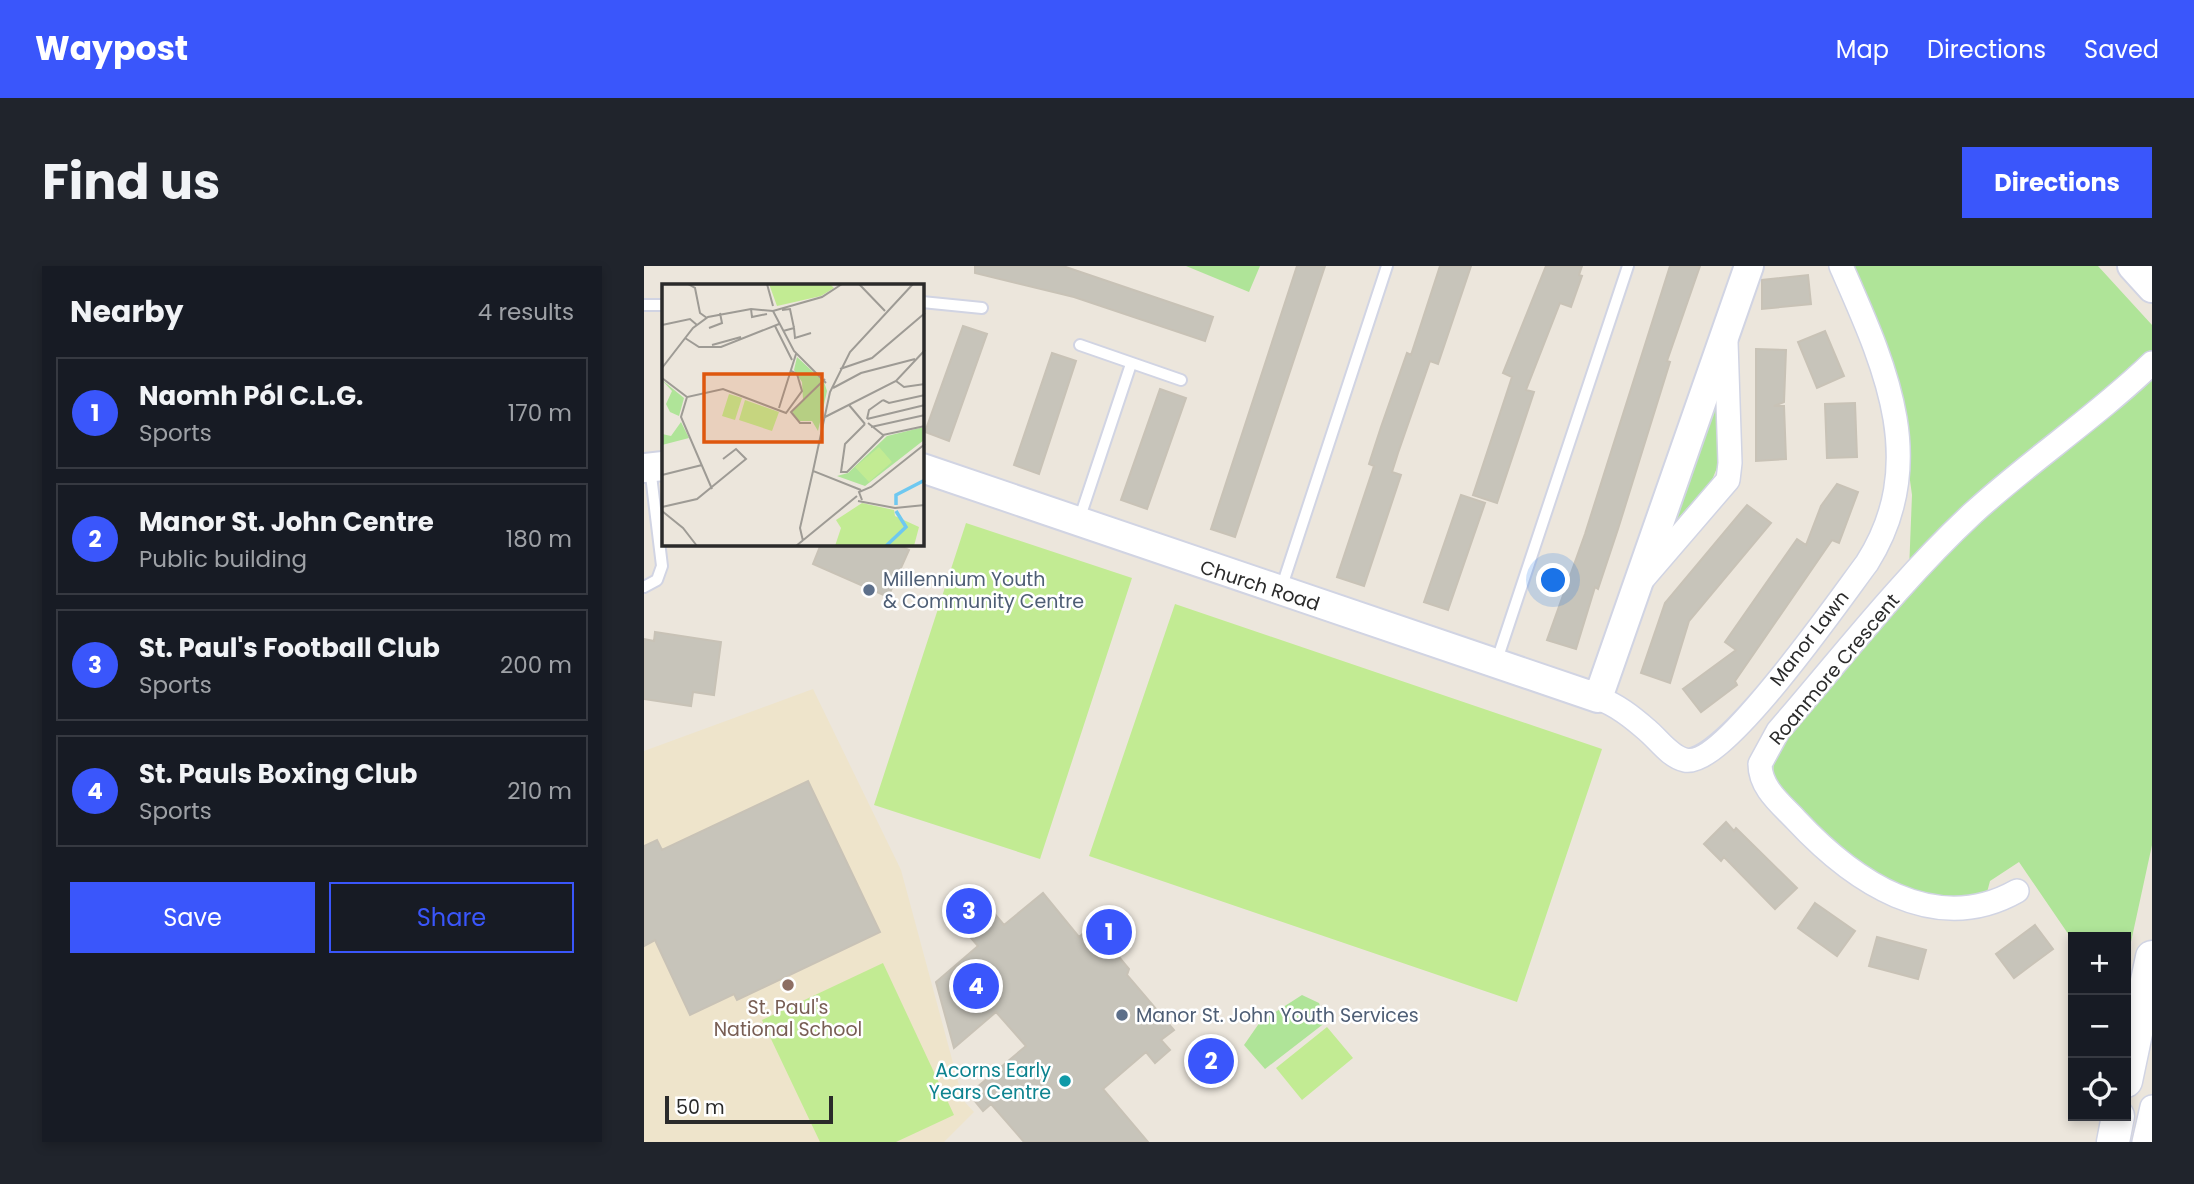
<!DOCTYPE html>
<meta charset="utf-8">
<style>
body{margin:0;font-family:Poppins,sans-serif;background:#20242c;color:#f1f3f6}
.controls{position:absolute;right:21px;bottom:21px;display:grid;overflow:hidden;border-radius:0px;box-shadow:0 4px 10px #0003}
.controls button{width:63px;height:63px;display:grid;place-items:center;padding:0;border:0;border-bottom:2px solid #363941;background:#171b24;color:#f1f3f6;font:35px sans-serif}
.scale{position:absolute;left:21px;bottom:18px;width:168px;box-sizing:border-box;padding-left:7px;border:4px solid #2a2a2a;border-top:0;font-size:19px;line-height:24px;white-space:nowrap;color:#2a2a2a;-webkit-text-stroke:5px #fff;paint-order:stroke}
.you{position:absolute;left:910px;top:315px;width:24px;height:24px;margin:-18px;border:5px solid #fff;border-radius:50%;background:#1a73e8;box-shadow:0 0 0 10px #1a73e833}
.badge{display:grid;place-items:center;width:46px;height:46px;border-radius:50%;background:#3a56fb;color:#fff;font-size:23px;font-weight:700}
.pin{position:absolute;translate:-50% -50%;border:4px solid #fff;box-shadow:0 2px 7px #0006}
.list{margin:0;padding:0;list-style:none}
h2{display:flex;justify-content:space-between;align-items:center;height:91px;margin:0;padding:0 28px;font-size:30px}
h2 small{font-size:23px;font-weight:400;color:#9ea1a6}
.list li{display:grid;grid-template-columns:46px 1fr auto;gap:21px;align-items:center;box-sizing:border-box;height:112px;margin:0 14px 14px;padding:0 14px;border:2px solid #363941;border-radius:0px}
.list b{display:block;font-size:26px;white-space:nowrap}
.list p{margin:0;font-size:23px;white-space:nowrap;color:#9ea1a6}
.list em{font-size:23px;font-style:normal;color:#9ea1a6}
.actions{display:flex;gap:14px;padding:21px 28px}
.actions a{flex:1;padding:16px 0;border:2px solid #3a56fb;border-radius:0px;text-align:center;font-size:24px;color:#3a56fb}
.actions .main{background:#3a56fb;color:#fff}
.icon{flex:none;width:38px;height:38px;fill:none;stroke:currentColor;stroke-width:2;stroke-linecap:round;stroke-linejoin:round}
.map{position:relative;flex:none;width:1508px;height:876px;overflow:hidden;border-radius:0px}
header{display:flex;align-items:center;gap:42px;box-sizing:border-box;height:98px;padding:0 35px;background:#3a56fb;color:#fff}
header strong{font-size:33px}
nav{display:flex;gap:38px;margin-inline-start:auto;font-size:24px}
.intro{display:flex;align-items:center;justify-content:space-between;box-sizing:border-box;height:168px;padding:0 42px}
h1{margin:0;font-size:49px}
.button{padding:18px 32px;border-radius:0px;background:#3a56fb;color:#fff;font-size:24px;font-weight:700}
main{display:flex;gap:42px;padding:0 42px}
aside{flex:1;background:#171b24;border-radius:0px;box-shadow:0 4px 10px #0003}
.map>svg:first-child{display:block}
.education{fill:#eee4cb}
.green{fill:#afe498}
.pitch{fill:#c2eb93}
.building{fill:#c7c4ba;stroke:#c8c2b6;stroke-width:2}
.lines{fill:none;stroke-linecap:round;stroke-linejoin:round}
.service-casing{stroke:#d1d4e3;stroke-width:14}
.minor-casing{stroke:#d1d4e3;stroke-width:26}
.tertiary-casing{stroke:#d1d4e3;stroke-width:32}
.secondary-casing{stroke:#d1d4e3;stroke-width:35}
.service{stroke:#fff;stroke-width:10}
.minor{stroke:#fff;stroke-width:23}
.tertiary{stroke:#fff;stroke-width:28}
.secondary{stroke:#fff;stroke-width:32}
.service-dot{fill:#5c6f8a;stroke:#fff;stroke-width:2.5}
.education-dot{fill:#8d6e63;stroke:#fff;stroke-width:2.5}
.culture-dot{fill:#0f9aa8;stroke:#fff;stroke-width:2.5}
.labels{text-anchor:middle;stroke-width:5;stroke-linejoin:round;paint-order:stroke}
.service-label{font-size:19px;fill:#4e5e75;stroke:#fff;text-anchor:start}
.street-label{font-size:19px;fill:#2a2a2a;stroke:#fff}
.education-label{font-size:19px;fill:#785e54;stroke:#fff}
.culture-label{font-size:19px;fill:#0d838f;stroke:#fff;text-anchor:end}
.inset-river{fill:none;stroke:#6ec8f0;stroke-width:3.5}
.inset-road{fill:none;stroke:#9e9b95;stroke-width:2}
.view{fill:#de570e;fill-opacity:0.15;stroke:#de570e;stroke-width:3.5}
.inset-edge{fill:none;stroke:#2a2a2a;stroke-width:3.5}
</style>
<header>
<strong>Waypost</strong>
<nav><a>Map</a><a>Directions</a><a>Saved</a></nav>
</header>
<div class="intro"><h1>Find us</h1><a class="button">Directions</a></div>
<main>
<aside>
<h2>Nearby<small>4 results</small></h2>
<ul class="list">
<li><span class="badge">1</span><div><b>Naomh Pól C.L.G.</b><p>Sports</p></div><em>170 m</em></li>
<li><span class="badge">2</span><div><b>Manor St. John Centre</b><p>Public building</p></div><em>180 m</em></li>
<li><span class="badge">3</span><div><b>St. Paul's Football Club</b><p>Sports</p></div><em>200 m</em></li>
<li><span class="badge">4</span><div><b>St. Pauls Boxing Club</b><p>Sports</p></div><em>210 m</em></li>
</ul>
<div class="actions"><a class="main">Save</a><a>Share</a></div>
</aside>
<div class="map">
<svg width="1508" height="876" viewBox="0 0 1508 876">
<rect width="100%" height="100%" fill="#ece6dc"/>
<path class="education" d="M 169,423 L 257,604 L 319,834 L 330,846 L 300,876 L 0,876 L 0,485 Z"/>
<path class="green" d="M 542,0 L 616,0 L 605,26 Z
M 1207,0 L 1454,0 L 1508,59 L 1508,579 L 1482,699 L 1482,671 L 1429,671 L 1429,675 L 1375,596 L 1346,615 L 1341,634 L 1278,631 L 1206,601 L 1129,512 L 1130,488 L 1264,330 L 1268,229 L 1251,105 Z
M 1073,127 L 1075,197 L 1068,214 L 1028,259 Z
M 658,729 L 675,737 L 682,756 L 621,803 L 600,779 L 616,756 Z"/>
<path class="pitch" d="M 322,257 L 488,312 L 396,593 L 230,539 Z
M 531,338 L 958,483 L 873,736 L 445,590 Z
M 239,697 L 310,849 L 252,876 L 176,876 L 118,754 Z
M 683,761 L 709,792 L 658,834 L 632,802 Z"/>
<path class="building" d="M 331,0 L 419,0 L 569,51 L 561,75 L 430,31 L 331,7 Z
M 653,0 L 681,0 L 591,271 L 567,263 Z
M 796,0 L 827,0 L 794,98 L 786,95 L 754,187 L 748,206 L 757,209 L 720,320 L 693,311 L 730,200 L 725,198 L 737,161 L 763,87 L 767,89 Z
M 902,0 L 938,0 L 935,9 L 938,10 L 927,41 L 916,37 L 882,124 L 890,126 L 853,237 L 829,229 L 868,111 L 859,107 Z
M 1026,0 L 1056,0 L 1023,95 L 1026,96 L 974,263 L 954,323 L 951,321 L 932,383 L 903,374 L 941,268 Z
M 1164,9 L 1167,38 L 1118,43 L 1118,14 Z
M 319,60 L 343,68 L 305,175 L 281,166 Z
M 1181,65 L 1200,110 L 1173,122 L 1154,76 Z
M 1112,83 L 1142,84 L 1140,136 L 1130,140 L 1140,140 L 1142,193 L 1112,195 Z
M 408,87 L 432,95 L 395,208 L 370,199 Z
M 516,123 L 542,132 L 503,243 L 477,234 Z
M 1211,137 L 1213,191 L 1183,192 L 1181,138 Z
M 1193,218 L 1214,226 L 1195,277 L 1188,274 L 1091,415 L 1093,419 L 1057,446 L 1039,423 L 1092,384 L 1081,376 L 1153,273 L 1162,279 L 1177,240 Z
M 817,229 L 841,237 L 804,344 L 780,336 Z
M 1103,239 L 1127,257 L 1045,355 L 1026,417 L 997,407 L 1021,337 Z
M 177,278 L 252,278 L 265,284 L 244,331 L 169,298 Z
M 11,366 L 77,376 L 70,429 L 49,426 L 47,440 L 0,433 L 0,373 L 10,375 Z
M 164,515 L 236,666 L 93,734 L 90,728 L 46,749 L 11,674 L 0,680 L 0,580 L 13,574 L 18,584 Z
M 1082,556 L 1090,565 L 1092,562 L 1153,622 L 1131,643 L 1080,591 L 1077,595 L 1060,578 Z
M 328,621 L 360,659 L 399,627 L 435,671 L 468,642 L 490,668 L 470,685 L 485,703 L 483,709 L 530,764 L 517,774 L 526,784 L 511,797 L 502,786 L 459,823 L 504,876 L 380,876 L 347,838 L 339,845 L 325,828 L 382,780 L 352,746 L 310,782 L 292,716 L 334,680 L 302,643 Z
M 1171,637 L 1211,665 L 1193,690 L 1154,662 Z
M 1391,659 L 1409,683 L 1370,712 L 1352,688 Z
M 1233,671 L 1282,684 L 1274,713 L 1225,700 Z"/>
<g class="lines">
<defs>
<path id="service" d="M 278,36 L 338,42
M 0,39 L 19,39
M 436,79 L 537,114
M 435,254 L 487,98
M 0,321 L 13,314 L 18,300 L 6,201
M 637,323 L 743,0
M 852,397 L 984,0"/>
<path id="minor" d="M 998,314 L 1084,214 L 1086,197 L 1082,76
M 954,432 C 973,439 988,451 1003,464 C 1014,473 1026,491 1041,494 C 1079,503 1198,330 1223,297 C 1287,196 1240,98 1197,0
M 1373,625 C 1290,672 1208,614 1152,554 C 1137,538 1116,522 1116,498 L 1134,465 C 1197,392 1258,313 1329,247 C 1387,194 1452,151 1508,97
M 1500,876 L 1508,841"/>
<path id="tertiary" d="M 1488,0 L 1508,22
M 0,202 L 19,200
M 278,202 L 954,432 L 1105,0"/>
<path id="secondary" d="M 1482,815 L 1508,691
M 1469,876 L 1474,850"/>
</defs>
<use href="#service" class="service-casing"/>
<use href="#minor" class="minor-casing"/>
<use href="#tertiary" class="tertiary-casing"/>
<use href="#secondary" class="secondary-casing"/>
<use href="#service" class="service"/>
<use href="#minor" class="minor"/>
<use href="#tertiary" class="tertiary"/>
<use href="#secondary" class="secondary"/>
</g>
<g class="service-dot">
<circle cx="225" cy="324" r="7"/>
<circle cx="478" cy="749" r="7"/>
</g>
<circle class="education-dot" cx="144" cy="719" r="7"/>
<circle class="culture-dot" cx="421" cy="815" r="7"/>
<g class="labels">
<g class="service-label">
<text x="239" y="320">Millennium Youth<tspan x="239" dy="22">&amp; Community Centre</tspan></text>
<text x="492" y="756">Manor St. John Youth Services</text>
</g>
<g class="street-label">
<text transform="translate(616 319) rotate(18)" y="7">Church Road</text>
<text transform="translate(1165 372) rotate(-52)" y="7">Manor Lawn</text>
<text transform="translate(1190 403) rotate(-50)" y="7">Roanmore Crescent</text>
</g>
<g class="education-label">
<text x="144" y="748">St. Paul's<tspan x="144" dy="22">National School</tspan></text>
</g>
<g class="culture-label">
<text x="407" y="811">Acorns Early<tspan x="407" dy="22">Years Centre</tspan></text>
</g>
</g>
<g transform="translate(18 18)">
<rect width="262" height="262" fill="#ece6dc"/>
<path d="M 135,73 L 162,98 L 165,107 L 156,147 L 150,137 L 136,137 L 130,128 L 141,116 L 140,98 L 132,86 ZM 0,96 L 22,114 L 17,132 L 8,128 L 4,120 L 10,107 ZM 19,138 L 27,154 L 0,161 L 0,150 L 9,152 ZM 262,143 L 262,156 L 203,202 L 175,192 L 186,189 L 225,152 Z" fill="#afe498"/>
<path d="M 107,0 L 168,0 L 172,4 L 159,12 L 115,22 ZM 67,110 L 80,114 L 73,136 L 60,132 ZM 83,116 L 117,128 L 110,147 L 77,136 ZM 217,163 L 230,178 L 207,198 L 193,183 ZM 200,219 L 232,226 L 233,232 L 257,243 L 252,262 L 173,262 L 179,244 L 174,236 Z" fill="#c2eb93"/>
<path class="inset-river" d="M 234,221 L 234,211 L 263,196M 224,262 L 244,243 L 234,227"/>
<path class="inset-road" d="M 26,0 L 33,4 L 38,29 L 45,34M 105,0 L 111,22M 197,0 L 223,27M 89,25 L 90,33 L 105,30M 120,26 L 128,25 L 132,44M 111,27 L 132,67 L 164,99M 0,41 L 28,35 L 35,41M 113,42 L 130,76M 47,44 L 60,39 L 58,29M 121,47 L 132,44 L 133,54 L 149,49M 23,54 L 37,63 L 59,63 L 117,40M 50,61 L 79,53M 0,84 L 31,44 L 46,33 L 89,25 L 111,27 L 160,13 L 180,0M 178,85 L 210,74 L 263,29M 0,94 L 25,113M 234,97 L 242,103 L 263,100M 171,104 L 199,89 L 253,75M 221,116 L 227,119 L 263,111M 187,121 L 203,140M 117,124 L 134,70M 163,133 L 234,97 L 263,66M 205,135 L 263,121M 205,135 L 207,126 L 221,116M 149,139 L 138,139 L 129,128 L 163,95M 206,139 L 221,151 L 263,142M 203,140 L 183,160 L 179,188 L 185,188 L 222,151M 209,143 L 263,131M 0,191 L 40,181M 50,205 L 19,133 L 25,113 L 61,105 L 124,129 L 140,107 L 135,90 L 129,87M 199,206 L 151,187 L 168,108 L 188,68 L 251,0M 200,216 L 197,208 L 209,203 L 263,160M 196,217 L 233,224 L 263,221M 0,223 L 35,215 L 84,175 L 74,165 L 61,175M 0,227 L 21,244 L 35,262M 141,257 L 138,244 L 151,187M 134,262 L 195,212"/>
<path class="view" d="M 42,90 L 160,90 L 160,158 L 42,158 Z"/>
<rect width="262" height="262" class="inset-edge"/>
</g>
</svg>
<div class="controls">
<button>+</button>
<button>−</button>
<button><svg class="icon" aria-label="locate" viewBox="0 0 24 24"><circle cx="12" cy="12" r="6"/><path d="M12 2v4M12 18v4M2 12h4M18 12h4"/></svg></button>
</div>
<div class="scale">50 m</div>
<div class="you"></div>
<div class="pin badge" style="left:465px;top:666px">1</div>
<div class="pin badge" style="left:567px;top:795px">2</div>
<div class="pin badge" style="left:325px;top:645px">3</div>
<div class="pin badge" style="left:332px;top:720px">4</div>
</div>
</main>
